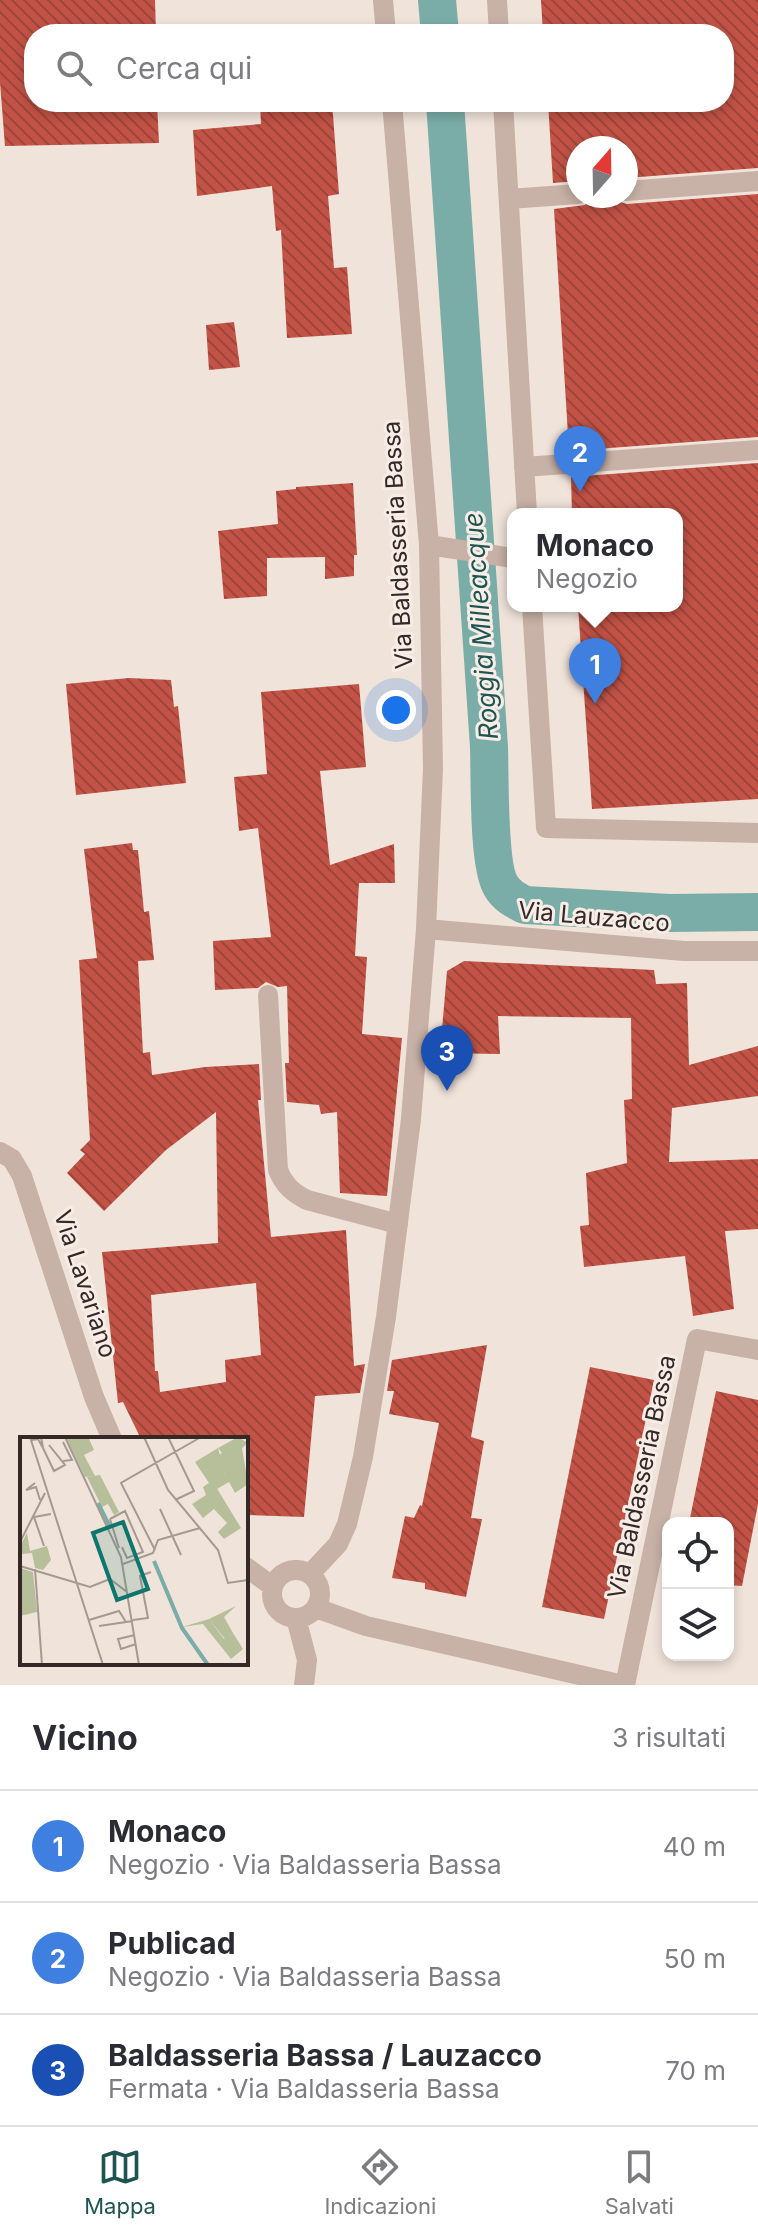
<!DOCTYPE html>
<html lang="it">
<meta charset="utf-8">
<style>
body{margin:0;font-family:Inter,sans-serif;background:#f2f2f3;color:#2b2b33}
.controls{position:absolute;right:24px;bottom:24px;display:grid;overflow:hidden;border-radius:16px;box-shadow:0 4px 12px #0003}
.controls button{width:72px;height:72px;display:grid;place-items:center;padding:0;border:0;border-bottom:2px solid #e1e1e2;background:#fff;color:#2b2b33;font:40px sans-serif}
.compass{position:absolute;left:566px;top:136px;width:72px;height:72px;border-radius:50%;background:#fff;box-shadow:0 4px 12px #0003;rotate:20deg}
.you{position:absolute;left:396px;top:710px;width:28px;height:28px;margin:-20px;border:6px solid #fff;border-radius:50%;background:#1a73e8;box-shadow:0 0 0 12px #1a73e833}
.badge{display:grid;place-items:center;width:52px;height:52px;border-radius:50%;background:#1e5451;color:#fff;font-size:26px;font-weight:700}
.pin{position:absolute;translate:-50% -66px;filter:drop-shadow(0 2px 4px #0008)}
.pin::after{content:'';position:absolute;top:42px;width:28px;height:24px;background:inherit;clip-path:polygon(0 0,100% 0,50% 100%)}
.popup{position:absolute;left:507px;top:508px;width:176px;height:104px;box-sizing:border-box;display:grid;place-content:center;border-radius:16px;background:#fff;filter:drop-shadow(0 2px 6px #0005);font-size:26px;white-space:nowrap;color:#7c7c81}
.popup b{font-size:30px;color:#2b2b33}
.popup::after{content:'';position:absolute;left:50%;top:100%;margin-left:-16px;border:16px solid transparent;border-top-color:#fff}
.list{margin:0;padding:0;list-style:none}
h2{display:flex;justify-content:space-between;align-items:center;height:104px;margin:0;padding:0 32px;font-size:34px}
h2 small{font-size:26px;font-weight:400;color:#7c7c81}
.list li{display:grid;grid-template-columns:52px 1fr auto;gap:24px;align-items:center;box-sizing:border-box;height:112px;padding:0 32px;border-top:2px solid #e1e1e2}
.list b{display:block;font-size:30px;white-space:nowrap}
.list p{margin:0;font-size:26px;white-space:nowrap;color:#7c7c81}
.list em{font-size:26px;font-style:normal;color:#7c7c81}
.icon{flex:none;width:44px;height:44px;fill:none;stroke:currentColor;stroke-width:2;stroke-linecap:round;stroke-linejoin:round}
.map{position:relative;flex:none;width:758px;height:1685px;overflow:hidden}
.search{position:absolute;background:#fff;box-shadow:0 4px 12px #0003;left:24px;right:24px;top:24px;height:88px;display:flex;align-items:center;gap:20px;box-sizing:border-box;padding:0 28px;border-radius:32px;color:#7c7c81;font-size:30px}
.sheet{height:440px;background:#fff}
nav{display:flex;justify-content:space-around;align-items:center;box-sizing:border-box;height:112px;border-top:2px solid #e1e1e2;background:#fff;font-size:22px;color:#7c7c81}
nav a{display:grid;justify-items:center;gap:4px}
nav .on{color:#1e5451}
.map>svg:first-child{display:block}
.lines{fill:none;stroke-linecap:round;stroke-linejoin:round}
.canal{stroke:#7aada8;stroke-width:38}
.building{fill:url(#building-back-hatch);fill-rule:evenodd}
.minor{stroke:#c8b1a6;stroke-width:20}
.labels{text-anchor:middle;stroke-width:6;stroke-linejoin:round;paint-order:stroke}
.street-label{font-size:24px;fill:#342927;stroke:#f8ede6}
.water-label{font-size:26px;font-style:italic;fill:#1e5451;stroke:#f8ede6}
.inset-river{fill:none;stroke:#7aada8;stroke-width:4}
.inset-road{fill:none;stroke:#a59992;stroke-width:2}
.view{fill:#0f766e;fill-opacity:0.15;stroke:#0f766e;stroke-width:4}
.inset-edge{fill:none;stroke:#342927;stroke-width:4}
</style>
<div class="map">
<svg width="758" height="1685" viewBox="0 0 758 1685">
<defs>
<pattern id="building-back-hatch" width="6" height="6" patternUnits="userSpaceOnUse" patternTransform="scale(2)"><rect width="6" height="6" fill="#c25346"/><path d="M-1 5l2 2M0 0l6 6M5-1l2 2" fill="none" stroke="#9e453a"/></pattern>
</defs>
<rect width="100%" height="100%" fill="#f0e3da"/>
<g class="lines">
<path class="canal" d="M 437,0 L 440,34
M 445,102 L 489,747 C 490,776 488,866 501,886 C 507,896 515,900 525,905 L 669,913 L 758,912"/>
</g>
<path class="building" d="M 0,0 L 155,0 L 156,34 L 34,34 L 34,102 L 157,102 L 159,143 L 5,146 L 0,82 Z
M 541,0 L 758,0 L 758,168 L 626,178 L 626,148 L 578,148 L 578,181 L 553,183 L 548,102 L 724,102 L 724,34 L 543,34 Z
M 260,102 L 332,102 L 339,194 L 328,196 L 334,268 L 347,267 L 352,334 L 287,338 L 281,230 L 276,231 L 272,186 L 197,196 L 193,130 L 261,124 Z
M 758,194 L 758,437 L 569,451 L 554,209 L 585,205 L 590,196 L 614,196 L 620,202 L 627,204 Z
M 234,322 L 240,367 L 209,370 L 206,325 Z
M 758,463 L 758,799 L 592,809 L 578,606 L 677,606 L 677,514 L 572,514 L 571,477 Z
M 353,483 L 357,555 L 354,555 L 354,576 L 325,579 L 325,557 L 267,558 L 267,596 L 224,599 L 218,531 L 278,524 L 276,491 L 296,489 L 296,487 Z
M 129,678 L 171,680 L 174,707 L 178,706 L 186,783 L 76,795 L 66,684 Z
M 359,684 L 366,767 L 320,771 L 330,865 L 394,844 L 395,883 L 359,883 L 355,956 L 367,957 L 362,1034 L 402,1038 L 387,1196 L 340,1193 L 337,1112 L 321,1114 L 319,1105 L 287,1102 L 285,1063 L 289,1063 L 287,986 L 278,987 L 266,982 L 258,988 L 215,990 L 213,941 L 271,937 L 258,828 L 239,831 L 234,777 L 267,774 L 261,692 Z
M 132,843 L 133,850 L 138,850 L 144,912 L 149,911 L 154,960 L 138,961 L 143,1053 L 150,1052 L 152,1075 L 205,1067 L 259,1064 L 261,1100 L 258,1100 L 271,1237 L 346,1230 L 354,1366 L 365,1364 L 360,1393 L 315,1396 L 304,1517 L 246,1515 L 246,1439 L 141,1439 L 123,1402 L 118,1403 L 102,1252 L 218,1243 L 216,1112 L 166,1150 L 104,1211 L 67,1173 L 85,1154 L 80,1150 L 90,1140 L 79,960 L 97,958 L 84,849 ZM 256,1283 L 261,1355 L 225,1360 L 226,1382 L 160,1392 L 158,1371 L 155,1371 L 151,1295 Z
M 464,961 L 654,970 L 656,984 L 687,983 L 689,1065 L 758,1046 L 758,1096 L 672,1108 L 669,1162 L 758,1159 L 758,1229 L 725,1231 L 734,1309 L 693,1316 L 685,1256 L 584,1267 L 580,1226 L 589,1225 L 586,1173 L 627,1163 L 624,1100 L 632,1099 L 631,1018 L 498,1016 L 500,1054 L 440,1053 L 447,971 Z
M 487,1345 L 471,1437 L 484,1441 L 471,1518 L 482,1519 L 466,1597 L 425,1589 L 425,1583 L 392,1578 L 405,1516 L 414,1518 L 420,1505 L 422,1506 L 439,1423 L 389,1414 L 394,1391 L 387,1391 L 392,1360 Z
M 590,1367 L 654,1380 L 604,1619 L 542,1607 Z
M 716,1391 L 758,1400 L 758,1504 L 742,1586 L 728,1585 L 728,1523 L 689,1523 Z"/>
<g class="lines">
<path class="minor" d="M 383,0 L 386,34
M 497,0 L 499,34
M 503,102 L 527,514
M 626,191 L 758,181
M 509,199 L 578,194
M 524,467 L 758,450
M 429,545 L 513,558
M 532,606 L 546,828 L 758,833
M 426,929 L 684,951 L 758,951
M 268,995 L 278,1170 C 284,1185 293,1193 307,1200 L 398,1224
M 0,1152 L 12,1159 L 22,1176 L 94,1397 L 112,1439
M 246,1567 L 272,1586
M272 1594a24 24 0 1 1 48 0a24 24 0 1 1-48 0Z
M 310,1574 L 338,1544 L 347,1524 L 363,1457 L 386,1317 L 411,1119 L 426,929 L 433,768 L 429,545 L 392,102
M 316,1608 L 366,1626 L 623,1685
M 296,1618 L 307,1660 L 304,1685
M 625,1685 L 697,1339 L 758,1350"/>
</g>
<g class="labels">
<g class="street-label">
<text transform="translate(398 545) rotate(-93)" y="8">Via Baldasseria Bassa</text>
<text transform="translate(594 917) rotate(5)" y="8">Via Lauzacco</text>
<text transform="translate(85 1284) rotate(72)" y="8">Via Lavariano</text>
<text transform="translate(642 1477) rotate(-78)" y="8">Via Baldasseria Bassa</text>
</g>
<g class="water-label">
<text transform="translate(481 626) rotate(-94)" y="9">Roggia Milleacque</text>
</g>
</g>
<g transform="translate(20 1437)">
<rect width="228" height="228" fill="#f0e3da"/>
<path d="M 46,0 L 68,0 L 74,13 L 64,18 L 75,39 L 65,40 ZM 198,11 L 205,38 L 193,45 L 221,91 L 204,102 L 198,95 L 207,86 L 194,72 L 183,81 L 172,67 L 186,58 L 183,50 L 189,46 L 175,25 ZM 7,96 L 10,114 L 27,109 L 31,123 L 23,133 L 15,131 L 12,116 L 2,117 L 0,127 L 0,109 ZM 0,131 L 13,135 L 17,175 L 0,179 ZM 216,169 L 204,180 L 213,196 L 205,202 L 189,182 Z" fill="#b7bf9a"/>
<path d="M 218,0 L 228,6 L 222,11 L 228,47 L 215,56 L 209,45 L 197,52 L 192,45 L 205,37 L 194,21 L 202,16 L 198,11 ZM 80,38 L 99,75 L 94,78 L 88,67 L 82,70 L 67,40 ZM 189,182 L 204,202 L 213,196 L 223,212 L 211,222 L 183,187 L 162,190 Z" fill="#b7bf9a"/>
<path class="inset-river" d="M 78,66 L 90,90M 134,124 L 162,191 L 188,228"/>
<path class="inset-road" d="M 10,0 L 83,228M 45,0 L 101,120 L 119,228M 124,0 L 148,53 L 198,113 L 208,146 L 228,143M 148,0 L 174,54 L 155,63M 12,3 L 18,2 L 23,11 L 21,0M 43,5 L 52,23 L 43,24M 23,11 L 34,34 L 45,28 L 29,8M 15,46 L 6,53 L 16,50 L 20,63M 140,72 L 161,118M 90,82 L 105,74 L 123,115 L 107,121 L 102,110M 90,82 L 99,111M 0,105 L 25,56M 24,109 L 14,80 L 31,77M 135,113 L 101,46 L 181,0M 103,127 L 133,116 L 138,103 L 180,91M 0,129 L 70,150 L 90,142 L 107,155M 15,132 L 22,228M 69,183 L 99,174 L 106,185M 113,183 L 128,181 L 120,139 L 131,135M 79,189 L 113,184M 115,198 L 98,202 L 101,212 L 116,207"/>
<path class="view" d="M 103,85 L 128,152 L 97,163 L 73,96 Z"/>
<rect width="228" height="228" class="inset-edge"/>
</g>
</svg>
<div class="controls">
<button><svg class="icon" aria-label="locate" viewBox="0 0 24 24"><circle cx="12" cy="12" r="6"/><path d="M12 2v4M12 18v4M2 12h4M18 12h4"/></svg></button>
<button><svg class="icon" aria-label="layers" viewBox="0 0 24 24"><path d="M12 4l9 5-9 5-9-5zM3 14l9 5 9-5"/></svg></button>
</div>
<svg class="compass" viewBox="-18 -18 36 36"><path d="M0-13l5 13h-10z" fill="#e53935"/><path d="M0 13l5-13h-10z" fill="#7c7c81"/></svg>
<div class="you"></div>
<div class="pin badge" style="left:595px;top:704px;background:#3f7fe0">1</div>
<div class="popup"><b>Monaco</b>Negozio</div>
<div class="pin badge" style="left:580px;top:492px;background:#3f7fe0">2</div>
<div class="pin badge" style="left:447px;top:1091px;background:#1a4fb4">3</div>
<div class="search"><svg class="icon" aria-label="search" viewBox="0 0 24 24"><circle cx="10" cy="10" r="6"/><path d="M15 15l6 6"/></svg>Cerca qui</div>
</div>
<section class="sheet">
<h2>Vicino<small>3 risultati</small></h2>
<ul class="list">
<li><span class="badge" style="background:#3f7fe0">1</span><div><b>Monaco</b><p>Negozio · Via Baldasseria Bassa</p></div><em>40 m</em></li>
<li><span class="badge" style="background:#3f7fe0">2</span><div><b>Publicad</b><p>Negozio · Via Baldasseria Bassa</p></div><em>50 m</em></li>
<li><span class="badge" style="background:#1a4fb4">3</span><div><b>Baldasseria Bassa / Lauzacco</b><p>Fermata · Via Baldasseria Bassa</p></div><em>70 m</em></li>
</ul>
</section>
<nav>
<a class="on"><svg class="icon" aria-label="map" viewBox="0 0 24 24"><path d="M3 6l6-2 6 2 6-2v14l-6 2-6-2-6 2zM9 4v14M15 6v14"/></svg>Mappa</a>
<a><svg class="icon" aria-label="directions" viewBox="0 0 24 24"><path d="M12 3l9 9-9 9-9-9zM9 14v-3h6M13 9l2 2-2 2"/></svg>Indicazioni</a>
<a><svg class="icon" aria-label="saved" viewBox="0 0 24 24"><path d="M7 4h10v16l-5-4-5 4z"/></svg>Salvati</a>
</nav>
